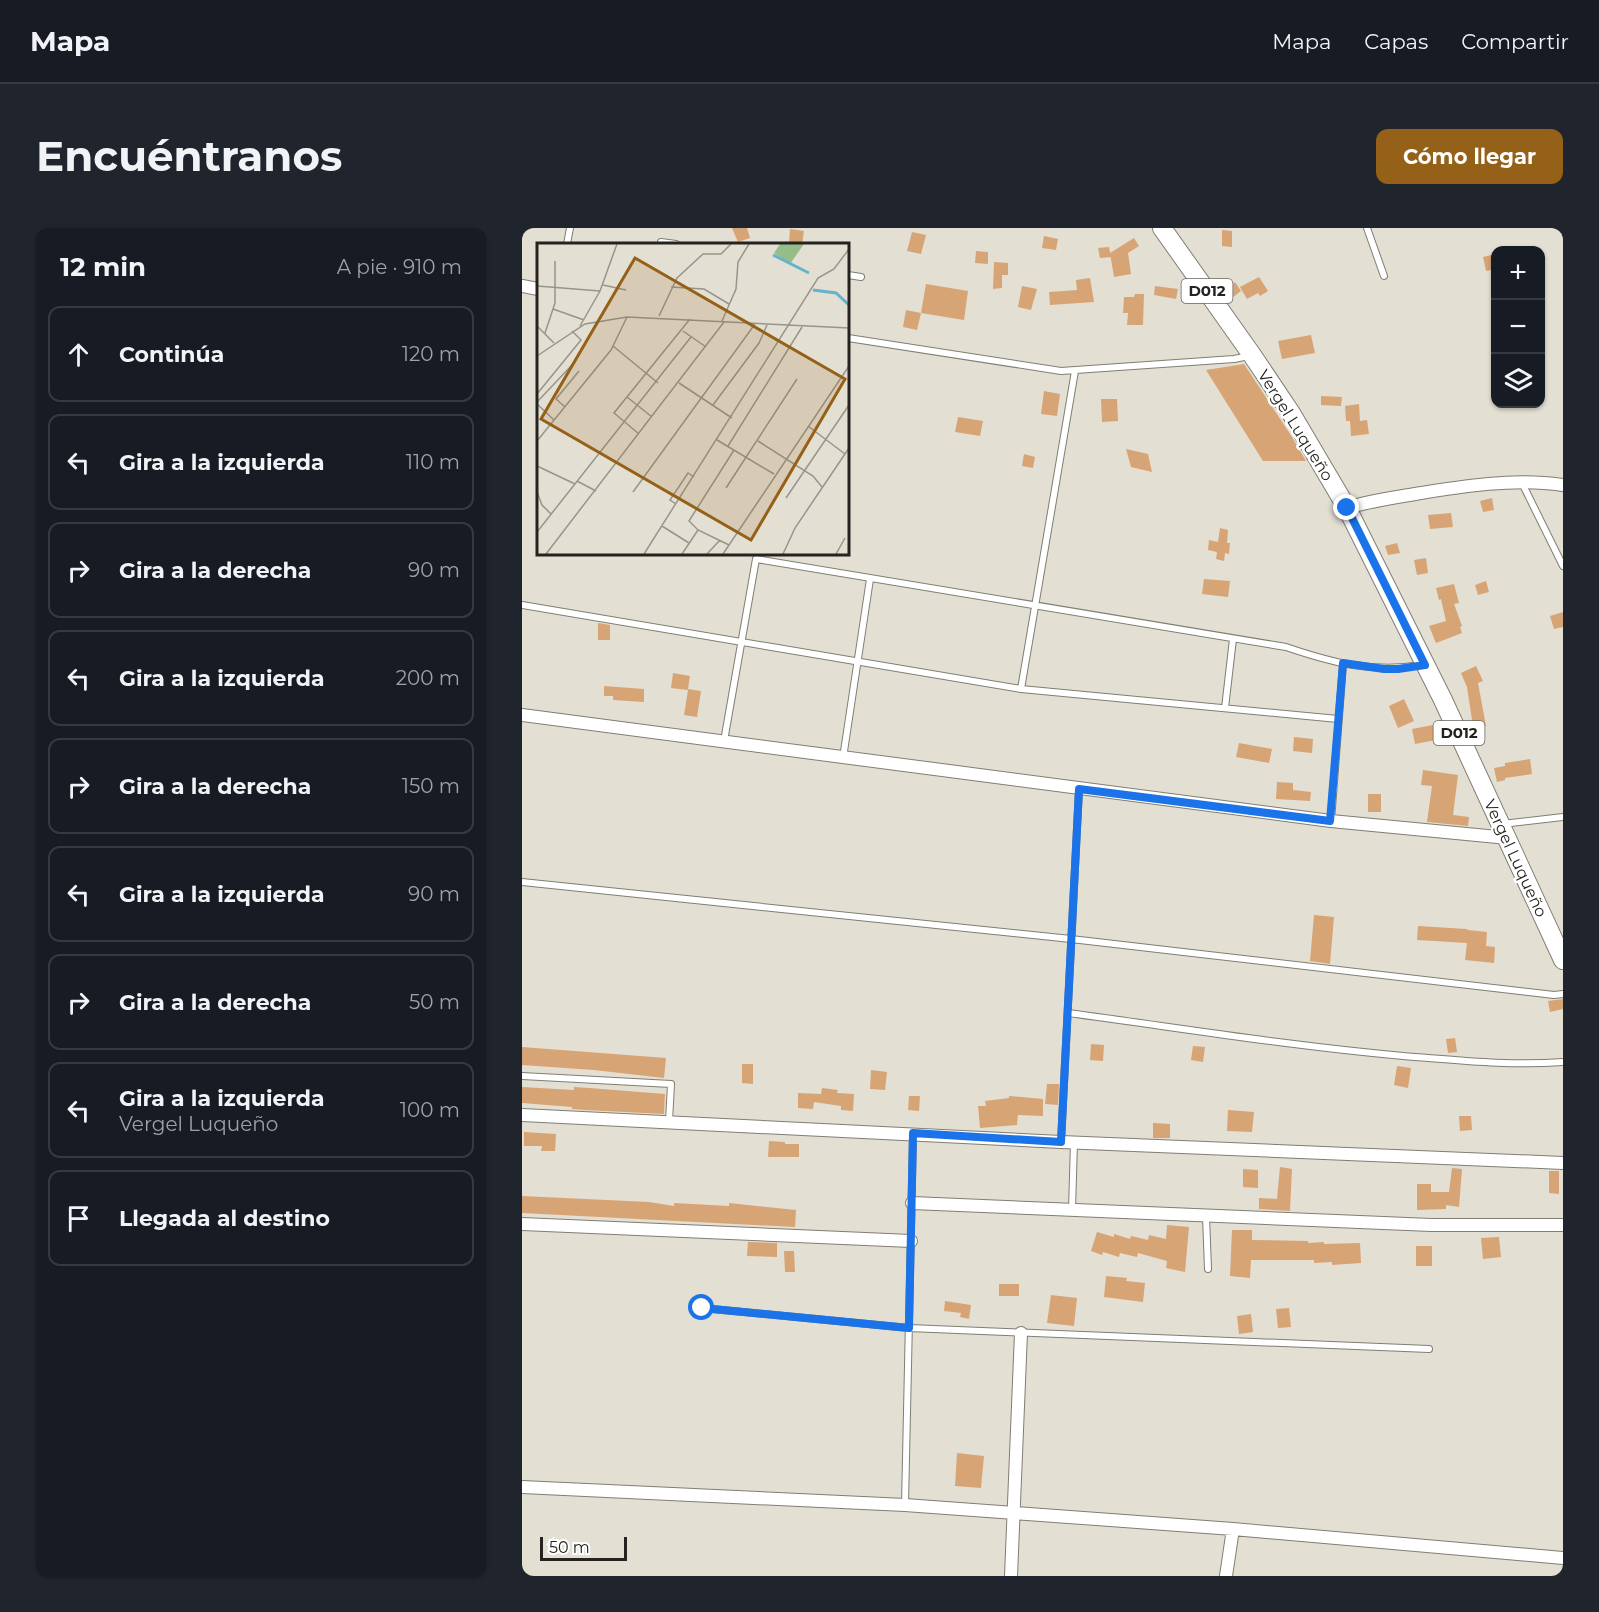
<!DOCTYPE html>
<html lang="es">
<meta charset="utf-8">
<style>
body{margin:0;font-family:Montserrat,sans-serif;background:#20242c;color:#f1f3f6}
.controls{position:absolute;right:18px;top:18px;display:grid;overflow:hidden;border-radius:12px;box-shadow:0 2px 4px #0004}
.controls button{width:54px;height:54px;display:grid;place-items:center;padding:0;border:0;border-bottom:2px solid #363941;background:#171b24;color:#f1f3f6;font:30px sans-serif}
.scale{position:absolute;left:18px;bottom:15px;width:87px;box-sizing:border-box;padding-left:6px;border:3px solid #24231f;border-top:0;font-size:16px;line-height:21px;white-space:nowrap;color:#24231f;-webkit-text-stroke:4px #fff;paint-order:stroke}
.stop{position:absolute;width:18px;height:18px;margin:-14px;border:4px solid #1a73e8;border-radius:50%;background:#fff}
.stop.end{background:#1a73e8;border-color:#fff;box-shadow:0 2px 6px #0008}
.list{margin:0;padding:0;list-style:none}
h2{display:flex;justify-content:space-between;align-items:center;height:78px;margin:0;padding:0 24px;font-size:26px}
h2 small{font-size:20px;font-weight:400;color:#9ea1a6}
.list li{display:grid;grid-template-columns:39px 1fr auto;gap:18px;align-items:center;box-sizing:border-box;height:96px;margin:0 12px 12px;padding:0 12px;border:2px solid #363941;border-radius:12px}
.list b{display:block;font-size:22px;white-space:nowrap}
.list p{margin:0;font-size:20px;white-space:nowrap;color:#9ea1a6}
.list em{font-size:20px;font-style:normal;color:#9ea1a6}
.icon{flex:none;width:33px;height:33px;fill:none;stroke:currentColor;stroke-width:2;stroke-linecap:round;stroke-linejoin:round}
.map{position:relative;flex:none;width:1041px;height:1348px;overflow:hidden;border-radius:12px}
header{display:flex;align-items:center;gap:36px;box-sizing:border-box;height:84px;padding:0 30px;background:#171b24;border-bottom:2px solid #363941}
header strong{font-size:28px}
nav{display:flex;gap:33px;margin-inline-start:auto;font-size:21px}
.intro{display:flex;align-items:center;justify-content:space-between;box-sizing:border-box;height:144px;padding:0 36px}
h1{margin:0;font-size:42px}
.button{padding:15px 27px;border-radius:12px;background:#956017;color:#fff;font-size:21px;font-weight:700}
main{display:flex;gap:36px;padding:0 36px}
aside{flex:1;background:#171b24;border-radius:12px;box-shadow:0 2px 4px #0004}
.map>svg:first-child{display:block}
.building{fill:#d7a476}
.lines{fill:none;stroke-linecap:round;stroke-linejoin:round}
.service-casing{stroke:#807d72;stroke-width:8}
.minor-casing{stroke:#807d72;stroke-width:14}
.primary-casing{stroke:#807d72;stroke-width:20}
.service{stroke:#fff;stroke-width:6}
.minor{stroke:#fff;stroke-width:12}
.primary{stroke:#fff;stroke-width:18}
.route{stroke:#1a73e8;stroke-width:8}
.labels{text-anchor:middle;stroke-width:5;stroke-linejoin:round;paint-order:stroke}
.shield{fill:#fff;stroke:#666562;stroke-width:1.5}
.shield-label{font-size:15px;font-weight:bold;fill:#24231f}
.street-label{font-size:16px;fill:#24231f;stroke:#fff}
.inset-river{fill:none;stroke:#64b3cd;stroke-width:3}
.inset-road{fill:none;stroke:#97948b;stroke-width:1.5}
.view{fill:#956017;fill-opacity:0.15;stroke:#956017;stroke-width:3}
.inset-edge{fill:none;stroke:#24231f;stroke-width:3}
</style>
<header>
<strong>Mapa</strong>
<nav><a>Mapa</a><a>Capas</a><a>Compartir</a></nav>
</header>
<div class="intro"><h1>Encuéntranos</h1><a class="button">Cómo llegar</a></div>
<main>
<aside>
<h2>12 min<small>A pie · 910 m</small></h2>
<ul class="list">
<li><svg class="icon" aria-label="ahead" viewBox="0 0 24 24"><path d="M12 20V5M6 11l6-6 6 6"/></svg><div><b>Continúa</b></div><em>120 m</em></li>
<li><svg class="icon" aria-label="left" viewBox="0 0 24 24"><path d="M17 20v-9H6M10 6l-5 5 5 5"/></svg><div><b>Gira a la izquierda</b></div><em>110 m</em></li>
<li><svg class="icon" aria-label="right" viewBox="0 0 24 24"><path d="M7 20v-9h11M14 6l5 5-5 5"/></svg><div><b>Gira a la derecha</b></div><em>90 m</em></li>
<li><svg class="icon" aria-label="left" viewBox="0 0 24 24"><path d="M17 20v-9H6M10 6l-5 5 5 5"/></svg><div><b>Gira a la izquierda</b></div><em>200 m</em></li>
<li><svg class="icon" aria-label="right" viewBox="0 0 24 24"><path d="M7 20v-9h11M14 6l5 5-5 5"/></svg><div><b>Gira a la derecha</b></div><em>150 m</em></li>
<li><svg class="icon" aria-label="left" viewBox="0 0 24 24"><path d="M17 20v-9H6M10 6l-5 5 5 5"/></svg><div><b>Gira a la izquierda</b></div><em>90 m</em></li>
<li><svg class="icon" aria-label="right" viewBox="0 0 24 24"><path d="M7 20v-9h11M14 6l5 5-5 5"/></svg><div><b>Gira a la derecha</b></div><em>50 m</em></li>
<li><svg class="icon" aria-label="left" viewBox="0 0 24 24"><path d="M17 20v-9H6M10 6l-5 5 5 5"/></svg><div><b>Gira a la izquierda</b><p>Vergel Luqueño</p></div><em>100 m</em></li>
<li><svg class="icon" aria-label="arrive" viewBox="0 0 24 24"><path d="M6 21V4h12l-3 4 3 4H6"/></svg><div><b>Llegada al destino</b></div></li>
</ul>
</aside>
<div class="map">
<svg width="1041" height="1348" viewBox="0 0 1041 1348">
<rect width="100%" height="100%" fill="#e3dfd3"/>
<path class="building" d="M 210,0 L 225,0 L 228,10 L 216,14 Z
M 268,1 L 282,3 L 280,16 L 267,16 Z
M 700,2 L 710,3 L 710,19 L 700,18 Z
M 390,4 L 404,7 L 399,26 L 385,23 Z
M 522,8 L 536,11 L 534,22 L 520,20 Z
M 612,10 L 617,18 L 606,25 L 609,46 L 592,49 L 588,25 Z
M 587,19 L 589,29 L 578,30 L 576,20 Z
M 454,23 L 466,24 L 466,36 L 453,35 Z
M 974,26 L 974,41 L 964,43 L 961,29 Z
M 472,34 L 486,35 L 486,47 L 480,47 L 480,60 L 471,61 Z
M 737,49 L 746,63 L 738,68 L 736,65 L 725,71 L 718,59 Z
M 568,50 L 572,74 L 528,77 L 527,64 L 555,62 L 554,52 Z
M 713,54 L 719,63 L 706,73 L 700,65 Z
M 404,56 L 446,63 L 442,92 L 399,85 Z
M 500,58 L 515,61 L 509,82 L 496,79 Z
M 633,58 L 656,61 L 654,71 L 632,67 Z
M 613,66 L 622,66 L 621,97 L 605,97 L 606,85 L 601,85 L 602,69 L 612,69 Z
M 384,82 L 399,85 L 395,102 L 381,99 Z
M 789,107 L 793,125 L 760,131 L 756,113 Z
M 722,136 L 770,209 L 784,233 L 741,233 L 684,142 Z
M 522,163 L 538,166 L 535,188 L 519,186 Z
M 799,168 L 820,169 L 819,178 L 799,177 Z
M 579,171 L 595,171 L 596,193 L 580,194 Z
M 837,176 L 838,193 L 845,192 L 847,206 L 829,208 L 828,193 L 824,193 L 823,178 Z
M 436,189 L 461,193 L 458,208 L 433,204 Z
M 604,221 L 626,226 L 630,244 L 609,239 Z
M 502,226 L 513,229 L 511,240 L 500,238 Z
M 970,270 L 972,282 L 961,284 L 958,273 Z
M 929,285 L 931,299 L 908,301 L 906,287 Z
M 698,300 L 706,302 L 705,315 L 708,315 L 707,326 L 703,325 L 702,333 L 694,331 L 695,324 L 686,322 L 687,312 L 696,314 Z
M 875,315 L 878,325 L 866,327 L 863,318 Z
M 904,330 L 906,345 L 895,347 L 892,332 Z
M 682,351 L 708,353 L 706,369 L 680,366 Z
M 964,353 L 967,364 L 956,367 L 953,357 Z
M 932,356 L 937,375 L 932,376 L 940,398 L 938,399 L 940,405 L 914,415 L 907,398 L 924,393 L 919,371 L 917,372 L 914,360 Z
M 1041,384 L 1041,399 L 1032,401 L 1028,388 Z
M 76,395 L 88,397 L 88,412 L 76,412 Z
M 954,438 L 961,453 L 956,455 L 964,498 L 949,504 L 945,494 L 950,492 L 945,459 L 939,445 Z
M 151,445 L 168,448 L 166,461 L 179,463 L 175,489 L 162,487 L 166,462 L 149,460 Z
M 82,458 L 122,461 L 122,474 L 91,472 L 91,468 L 82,468 Z
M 882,471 L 892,493 L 876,500 L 867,478 Z
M 911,497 L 914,512 L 893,516 L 890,501 Z
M 772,509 L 791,511 L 790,525 L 771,523 Z
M 717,515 L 750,521 L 747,535 L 714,529 Z
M 1008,531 L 1010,546 L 983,550 L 983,552 L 975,554 L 972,540 L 983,538 L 983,535 Z
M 901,542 L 936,547 L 931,587 L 947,589 L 946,598 L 905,594 L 910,558 L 899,557 Z
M 755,554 L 771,555 L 771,562 L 789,564 L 788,573 L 754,571 Z
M 846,566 L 859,566 L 859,584 L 846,584 Z
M 792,687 L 812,689 L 808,736 L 788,733 Z
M 896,698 L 945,701 L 946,702 L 965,704 L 964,718 L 973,719 L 972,735 L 943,732 L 945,715 L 895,712 Z
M 1041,771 L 1041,781 L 1028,784 L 1026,773 Z
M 933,810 L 935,824 L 926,825 L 924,811 Z
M 569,816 L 582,817 L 581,833 L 568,832 Z
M 671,818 L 683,819 L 681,834 L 669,832 Z
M 0,819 L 144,830 L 142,850 L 72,842 L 0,837 Z
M 220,836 L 231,836 L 231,856 L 220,855 Z
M 875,838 L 889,840 L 886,860 L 872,857 Z
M 349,842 L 365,844 L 363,862 L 348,861 Z
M 525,856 L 537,856 L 536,877 L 523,876 Z
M 0,859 L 52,862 L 52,859 L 67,860 L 143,866 L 142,886 L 63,882 L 50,881 L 50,879 L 0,875 Z
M 300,860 L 316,862 L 315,865 L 332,866 L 331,883 L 319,882 L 319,878 L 292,874 L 291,881 L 276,880 L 276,865 L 299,866 Z
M 387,868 L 398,868 L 397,883 L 386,882 Z
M 487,868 L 521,871 L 521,888 L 496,887 L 495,897 L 458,900 L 456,878 L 464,878 L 463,873 L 487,870 Z
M 706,882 L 732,884 L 730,904 L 705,903 Z
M 937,888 L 949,888 L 950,902 L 938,903 Z
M 631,895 L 648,896 L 648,910 L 631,910 Z
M 2,904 L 34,906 L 33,923 L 19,923 L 20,918 L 2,918 Z
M 247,913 L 263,914 L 263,916 L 277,916 L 277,929 L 246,929 Z
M 758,939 L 770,941 L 768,983 L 737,981 L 737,970 L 755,971 Z
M 930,940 L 940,941 L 937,979 L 924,977 L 924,981 L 895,982 L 895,956 L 909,956 L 909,964 L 927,964 Z
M 721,941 L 736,942 L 736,960 L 721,959 Z
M 1027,943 L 1037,943 L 1037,966 L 1027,965 Z
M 0,968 L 127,974 L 152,978 L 152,975 L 207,978 L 207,975 L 274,982 L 273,999 L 0,985 Z
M 645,997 L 667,999 L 663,1044 L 644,1040 L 645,1033 L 616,1025 L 615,1029 L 598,1025 L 597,1029 L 581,1024 L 580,1027 L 569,1023 L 575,1004 L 592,1009 L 592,1006 L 608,1011 L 609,1008 L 626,1012 L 627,1007 L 644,1011 Z
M 710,1002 L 730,1002 L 730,1012 L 786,1013 L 786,1015 L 802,1014 L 802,1016 L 838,1015 L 839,1035 L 810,1037 L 810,1034 L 792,1035 L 792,1032 L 729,1032 L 728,1050 L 708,1048 Z
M 977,1009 L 979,1029 L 961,1031 L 959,1010 Z
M 226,1014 L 255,1015 L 255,1029 L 225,1028 Z
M 894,1018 L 910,1018 L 910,1038 L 894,1038 Z
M 262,1023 L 272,1023 L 273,1044 L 263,1044 Z
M 584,1048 L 605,1050 L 604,1053 L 623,1055 L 621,1074 L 582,1069 Z
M 477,1056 L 497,1056 L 497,1068 L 477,1068 Z
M 529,1067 L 555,1070 L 552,1098 L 525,1095 Z
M 423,1073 L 449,1077 L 447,1091 L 438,1089 L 439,1085 L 422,1083 Z
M 767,1080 L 769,1099 L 756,1100 L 754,1081 Z
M 729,1086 L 731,1104 L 717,1106 L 715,1088 Z
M 435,1225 L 462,1228 L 459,1260 L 433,1258 Z"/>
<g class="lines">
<defs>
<path id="service" d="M 845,0 L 862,48
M 45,16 L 48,0
M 139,16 L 139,14 L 154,16
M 326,47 L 339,49
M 326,110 L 539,143 L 712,131 L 727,128
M 1000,255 L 1041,338
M 0,377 L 499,461 L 816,491
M 499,461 L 553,143
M 703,480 L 711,411
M 202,513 L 234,331 L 764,419 C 811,435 850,445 900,437
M 321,530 L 348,351
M 809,593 L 821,436
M 980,596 L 1041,589
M 0,654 L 549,711 L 1032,767 L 1041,766
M 546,785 C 658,800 769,818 881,828 C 935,832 987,838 1041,834
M 0,848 L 149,856 L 147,893
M 539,914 L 557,561
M 550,982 L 552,914
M 684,988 L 686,1041
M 180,1080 L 387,1100 L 907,1121
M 383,1277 L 391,906"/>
<path id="minor" d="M 0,58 L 16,61
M 825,280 C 847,273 870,270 893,266 C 941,258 992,250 1041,257
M 0,487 L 809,593 L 986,610
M 0,887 L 539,914 L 1041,935
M 390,975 L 909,997 L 1041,997
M 0,996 L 389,1013
M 0,1259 L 383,1277 L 711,1301 L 1041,1330
M 489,1348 L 499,1105
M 704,1348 L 711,1301"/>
<path id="primary" d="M 640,0 L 730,127 L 769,185 L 825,280 L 921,472 L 1041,732"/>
</defs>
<use href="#service" class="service-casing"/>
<use href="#minor" class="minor-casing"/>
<use href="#primary" class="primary-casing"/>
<use href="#service" class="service"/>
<use href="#minor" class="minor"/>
<use href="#primary" class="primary"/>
</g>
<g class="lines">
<path class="route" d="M 180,1080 L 387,1100 L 391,905 L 539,914 L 557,561 L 808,593 L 821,435 L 862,441 L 876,441 L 903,437 L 825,280"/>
</g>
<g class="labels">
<g class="shield">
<rect x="659.5" y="51" width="51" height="24" rx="4.5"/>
<rect x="911.5" y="493" width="51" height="24" rx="4.5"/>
</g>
<g class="shield-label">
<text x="685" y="68">D012</text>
<text x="937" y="510">D012</text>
</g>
<g class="street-label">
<text transform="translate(774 197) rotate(58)" y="6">Vergel Luqueño</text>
<text transform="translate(994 630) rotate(65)" y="6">Vergel Luqueño</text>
</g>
</g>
<g transform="translate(15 15)">
<rect width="312" height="312" fill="#e3dfd3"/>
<path d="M 243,1 L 267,1 L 253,21 L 237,10 Z" fill="#94bd89"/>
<path class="inset-river" d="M 236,12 L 272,30M 276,47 L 299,50 L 312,62"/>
<path class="inset-road" d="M 66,42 L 89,47M 0,43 L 63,48M 134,44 L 167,46 L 192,61M 16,66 L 47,77M 122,73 L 140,35 L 166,11 L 184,11 L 194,1M 185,78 L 199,46 L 201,19 L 212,1M 0,83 L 17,100M 43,83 L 63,48 L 80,1M 146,88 L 169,104M 8,90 L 18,60 L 18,18M 76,103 L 121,140M 0,113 L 48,81 L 90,74 L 312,85M 142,140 L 195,175M 0,151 L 44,97 L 35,88M 90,154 L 115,174M 0,159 L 35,122M 0,161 L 17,177M 176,162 L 222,100 L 230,82M 28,164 L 19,156 L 42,128M 271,183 L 308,211M 102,191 L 77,170 L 153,76M 180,197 L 237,231M 0,198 L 74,107 L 90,74M 221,198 L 276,233 L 285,244M 191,203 L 265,84M 0,223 L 38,241M 40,238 L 59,248M 189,245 L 260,136M 0,249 L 5,262 L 14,271M 96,249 L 218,81M 249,255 L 312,162M 139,261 L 133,257 L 151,230 L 157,234M 125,283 L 152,300M 0,289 L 154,94M 192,302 L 161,287 L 152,278 L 197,207M 9,311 L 187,79M 107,311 L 281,35 L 297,26 L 312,6M 145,311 L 161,287M 170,311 L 183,297M 186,311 L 312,123M 246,311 L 258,285 L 312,205M 299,311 L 308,295"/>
<path class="view" d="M 98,15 L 308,136 L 214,297 L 4,176 Z"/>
<rect width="312" height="312" class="inset-edge"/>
</g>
</svg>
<div class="controls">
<button>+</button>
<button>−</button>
<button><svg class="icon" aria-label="layers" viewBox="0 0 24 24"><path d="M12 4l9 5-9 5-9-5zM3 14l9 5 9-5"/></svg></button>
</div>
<div class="scale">50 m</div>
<div class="stop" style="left:180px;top:1080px"></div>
<div class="stop end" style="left:825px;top:280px"></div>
</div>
</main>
